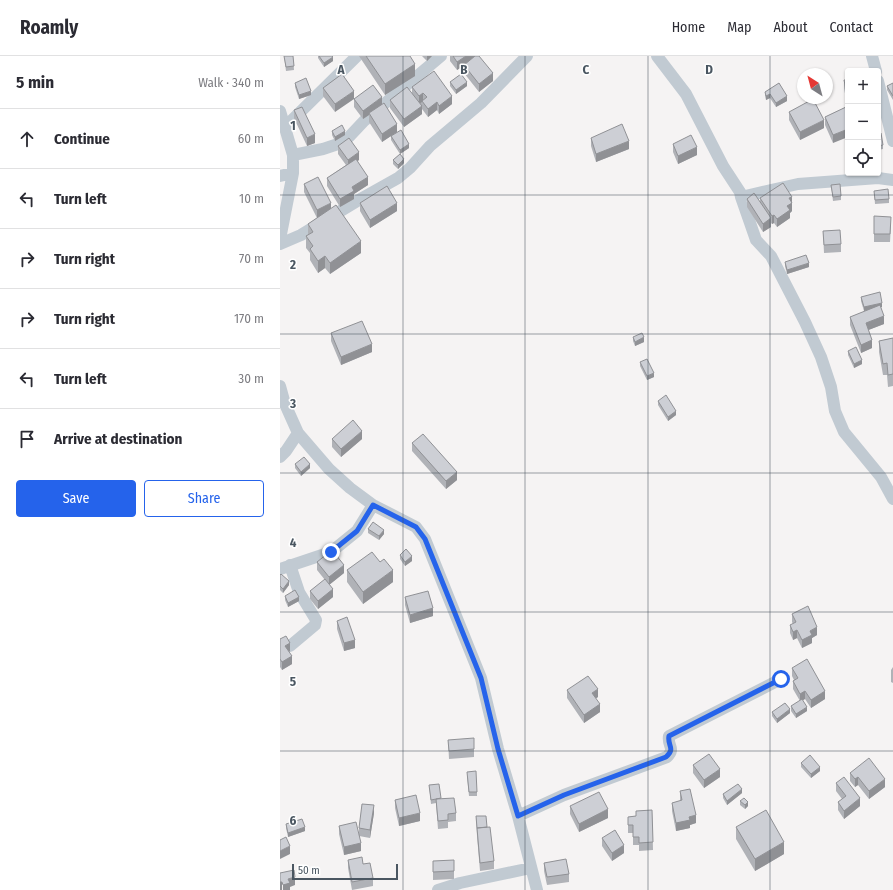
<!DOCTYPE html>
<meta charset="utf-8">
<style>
body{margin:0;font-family:"Fira Sans Condensed",sans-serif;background:#f2f2f3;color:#2b2b33}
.controls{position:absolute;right:12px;top:12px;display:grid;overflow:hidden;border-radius:4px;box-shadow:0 1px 3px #0004}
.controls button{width:36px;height:36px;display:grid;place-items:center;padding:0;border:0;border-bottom:1px solid #e1e1e2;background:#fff;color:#2b2b33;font:20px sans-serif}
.compass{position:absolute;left:517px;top:12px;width:36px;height:36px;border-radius:50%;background:#fff;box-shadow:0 1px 3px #0004;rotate:324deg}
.scale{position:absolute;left:12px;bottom:10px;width:106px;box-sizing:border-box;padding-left:4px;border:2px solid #4a5661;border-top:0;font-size:11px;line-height:14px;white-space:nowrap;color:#4a5661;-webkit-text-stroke:3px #fff;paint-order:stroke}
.stop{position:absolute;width:12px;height:12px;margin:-9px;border:3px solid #2563eb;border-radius:50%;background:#fff}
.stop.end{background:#2563eb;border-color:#fff;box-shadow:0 1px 4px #0008}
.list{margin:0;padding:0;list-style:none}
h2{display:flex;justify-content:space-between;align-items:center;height:52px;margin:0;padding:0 16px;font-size:17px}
h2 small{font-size:13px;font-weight:400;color:#7c7c81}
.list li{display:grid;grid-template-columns:26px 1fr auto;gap:12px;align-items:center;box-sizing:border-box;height:60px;padding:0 16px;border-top:1px solid #e1e1e2}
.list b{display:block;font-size:15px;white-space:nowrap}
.list em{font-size:13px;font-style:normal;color:#7c7c81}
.actions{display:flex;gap:8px;padding:12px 16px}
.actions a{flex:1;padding:9px 0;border:1px solid #2563eb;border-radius:4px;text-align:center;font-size:14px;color:#2563eb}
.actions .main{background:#2563eb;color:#fff}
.icon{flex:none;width:22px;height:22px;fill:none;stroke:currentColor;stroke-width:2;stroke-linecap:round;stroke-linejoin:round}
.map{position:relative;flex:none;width:613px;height:834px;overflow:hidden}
header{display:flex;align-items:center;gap:24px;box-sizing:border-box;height:56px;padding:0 20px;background:#fff;border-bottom:1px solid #e1e1e2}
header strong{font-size:19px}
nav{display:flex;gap:22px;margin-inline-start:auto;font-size:14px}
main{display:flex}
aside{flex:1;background:#fff}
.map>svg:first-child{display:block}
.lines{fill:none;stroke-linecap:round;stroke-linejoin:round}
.minor{stroke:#c1cad2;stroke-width:12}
.wall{fill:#b0b2b7}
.shaded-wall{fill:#909195}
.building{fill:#cdcfd5;stroke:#909195}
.route{stroke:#2563eb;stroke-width:5}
.grid{fill:none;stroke:#4a5661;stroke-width:1;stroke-opacity:0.55}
.grid-label{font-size:13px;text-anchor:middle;font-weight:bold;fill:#4a5661;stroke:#fff;stroke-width:3;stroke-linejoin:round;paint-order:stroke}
</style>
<header>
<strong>Roamly</strong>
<nav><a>Home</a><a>Map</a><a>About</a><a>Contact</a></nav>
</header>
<main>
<aside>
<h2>5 min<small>Walk · 340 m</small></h2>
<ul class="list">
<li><svg class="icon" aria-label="ahead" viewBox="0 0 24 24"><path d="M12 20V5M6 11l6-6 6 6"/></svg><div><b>Continue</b></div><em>60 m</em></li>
<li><svg class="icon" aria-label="left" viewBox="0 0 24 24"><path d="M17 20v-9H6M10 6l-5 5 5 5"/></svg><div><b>Turn left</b></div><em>10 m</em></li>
<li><svg class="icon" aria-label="right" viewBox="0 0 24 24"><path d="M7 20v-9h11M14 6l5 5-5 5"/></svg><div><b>Turn right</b></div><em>70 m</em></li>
<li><svg class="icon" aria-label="right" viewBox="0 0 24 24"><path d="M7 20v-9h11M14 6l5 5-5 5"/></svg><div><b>Turn right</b></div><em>170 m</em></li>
<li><svg class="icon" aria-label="left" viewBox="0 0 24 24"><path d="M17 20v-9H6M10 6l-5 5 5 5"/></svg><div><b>Turn left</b></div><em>30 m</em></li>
<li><svg class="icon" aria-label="arrive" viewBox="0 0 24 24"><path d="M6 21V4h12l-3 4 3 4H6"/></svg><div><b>Arrive at destination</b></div></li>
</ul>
<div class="actions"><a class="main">Save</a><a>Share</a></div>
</aside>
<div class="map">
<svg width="613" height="834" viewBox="0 0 613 834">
<rect width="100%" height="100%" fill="#f5f3f3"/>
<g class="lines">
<path class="minor" d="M 377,0 L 406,38 L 443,110 L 460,136 L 461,141 L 518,128 L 598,122 L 613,124
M 592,0 L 596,15
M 598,25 L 613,85
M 0,55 L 13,99 L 13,117 L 0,183
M 5,71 L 77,0
M 13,99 L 43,93 L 58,88 L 67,83 L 84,65 L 161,0
M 0,120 L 13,117
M 461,141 L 476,184 L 491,200 L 525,266 L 541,301 L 551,331 L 555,355 L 564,376 L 601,421 L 613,443
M 0,188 L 21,179 L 77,145 L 118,122 L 130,112 L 150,90 L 201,47 L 247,0
M 0,330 L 5,348 L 18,377 L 49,413 L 70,432 L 93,449 L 136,471 L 145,483 L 201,622 L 218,693 L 238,760 L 257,834
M 0,401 L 6,395 L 18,377
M 0,513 L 51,496 L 77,475 L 93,449
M 10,590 L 35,569 L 36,564 L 19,536 L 10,509
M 238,760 L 284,739 L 387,701 C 396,692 387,690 389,680 L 501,623
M 158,834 L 180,827 L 251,812"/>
</g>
<path class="wall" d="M 4,0 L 13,0 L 14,14 L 6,15 Z
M 38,0 L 52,0 L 53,5 L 44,11 L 38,2 Z
M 79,0 L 130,0 L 135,20 L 105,39 Z
M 142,0 L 152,0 L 147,5 Z
M 170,0 L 199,0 L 213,25 L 199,36 L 184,17 L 184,10 L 177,14 L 170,5 Z
M 62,18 L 55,56 L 43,40 L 43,32 Z
M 564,24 L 568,24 L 568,42 L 566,43 L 564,32 Z
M 170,26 L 187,30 L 176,38 L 170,30 Z
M 15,27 L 31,39 L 19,43 L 15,31 Z
M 499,27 L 507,45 L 496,51 L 490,42 L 486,44 L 485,40 L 485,36 Z
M 613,27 L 613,44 L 607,34 L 607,30 Z
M 132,31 L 172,48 L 159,58 L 157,54 L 148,61 L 142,53 L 142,58 L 124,71 L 110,52 L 110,44 L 132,38 Z
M 74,43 L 102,49 L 117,76 L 129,92 L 120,98 L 124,107 L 118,113 L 113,108 L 113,104 L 120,98 L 111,84 L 111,80 L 102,86 L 89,66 L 89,59 L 83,63 L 74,51 Z
M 566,51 L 553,87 L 545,69 L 545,61 Z
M 14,54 L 35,87 L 27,90 L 14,62 Z
M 509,56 L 544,72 L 520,84 L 509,64 Z
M 52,75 L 65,79 L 55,85 L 52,79 Z
M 598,78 L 603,89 L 603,93 L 598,94 Z
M 311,82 L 349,93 L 316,106 L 311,90 Z
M 393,88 L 417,99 L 398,108 L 393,96 Z
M 58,90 L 79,104 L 77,105 L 88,129 L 74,138 L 74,143 L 60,151 L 47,130 L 47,122 L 66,109 L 58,98 Z
M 24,128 L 51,152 L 81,197 L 50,218 L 45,212 L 38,217 L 30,204 L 30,197 L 26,192 L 26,180 L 28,179 L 28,168 L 40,160 L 37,162 L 24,136 Z
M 551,129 L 561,140 L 561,144 L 553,145 Z
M 594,135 L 609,143 L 609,147 L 595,148 Z
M 480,142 L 512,146 L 512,155 L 510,157 L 510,162 L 497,171 L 494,167 L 492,168 L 491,167 L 491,171 L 483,176 L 467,151 L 467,143 L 480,145 Z
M 80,147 L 117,155 L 90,172 L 80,155 Z
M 594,160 L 611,169 L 610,186 L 594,186 Z
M 543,175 L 561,188 L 561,196 L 544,197 Z
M 505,206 L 529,211 L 507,218 L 505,210 Z
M 581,241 L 602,251 L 601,251 L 604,268 L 588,274 L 592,292 L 581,297 L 570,269 L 570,261 L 586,255 L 584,255 L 581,245 Z
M 51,277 L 92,296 L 61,309 L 51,285 Z
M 353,281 L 364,286 L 355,290 L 353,285 Z
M 613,282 L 613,330 L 608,331 L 607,319 L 603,319 L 599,296 L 599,285 Z
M 568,295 L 582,308 L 574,312 L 568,299 Z
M 360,306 L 374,321 L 367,324 L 360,310 Z
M 378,345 L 396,359 L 388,365 L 378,349 Z
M 52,383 L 82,383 L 61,401 L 52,391 Z
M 132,387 L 177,424 L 166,433 L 132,395 Z
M 15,408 L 30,412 L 21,420 L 15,412 Z
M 88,473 L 104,478 L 99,484 L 88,477 Z
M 120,499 L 132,505 L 125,510 L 120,503 Z
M 37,506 L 64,517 L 49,529 L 53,541 L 38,553 L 30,543 L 30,535 L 45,524 L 37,514 Z
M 67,514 L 113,526 L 83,548 L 67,526 Z
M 0,519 L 9,529 L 3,537 L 0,534 Z
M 5,540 L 19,545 L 8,551 L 5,544 Z
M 125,541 L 153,560 L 130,567 L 125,549 Z
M 512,558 L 537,579 L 532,582 L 532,587 L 522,592 L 517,582 L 513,584 L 510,577 L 510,569 L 513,568 L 512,566 Z
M 57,565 L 75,592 L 64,595 L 57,573 Z
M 0,583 L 10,595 L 9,596 L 12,608 L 2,614 L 0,611 Z
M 613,611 L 613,627 L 611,626 L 611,614 Z
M 512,612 L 545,643 L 531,652 L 525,643 L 522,644 L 527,655 L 516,662 L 511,655 L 511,650 L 520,645 L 513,633 L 513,625 L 514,624 L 512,620 Z
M 287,634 L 318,641 L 316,642 L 320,656 L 304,667 L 287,642 Z
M 492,656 L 510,657 L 497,667 L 492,660 Z
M 168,684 L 194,693 L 194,701 L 169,703 Z
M 521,707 L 540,715 L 531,722 L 521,711 Z
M 413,709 L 440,721 L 424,732 L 413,717 Z
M 570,717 L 605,731 L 589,743 L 578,729 L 575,731 L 570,725 Z
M 187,720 L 197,736 L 197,740 L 189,740 Z
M 556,727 L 580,750 L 564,763 L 558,754 L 558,746 L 562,743 L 556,735 Z
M 149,729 L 161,743 L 176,757 L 176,765 L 168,766 L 168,772 L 158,773 L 156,747 L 151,748 Z
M 400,735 L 416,767 L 410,769 L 410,772 L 396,775 L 392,755 L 392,747 L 400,745 Z
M 462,737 L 447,749 L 443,742 L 443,738 Z
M 115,744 L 140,765 L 119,770 L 115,752 Z
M 460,745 L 468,750 L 465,753 L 460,749 Z
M 290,750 L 328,762 L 299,776 L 290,758 Z
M 372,754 L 373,794 L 359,795 L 359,789 L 353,789 L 353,777 L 348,777 L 348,761 L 356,760 Z
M 94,757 L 90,782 L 79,780 L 81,795 L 64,799 L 59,778 L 59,770 L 79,778 L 79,772 Z
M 196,760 L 207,771 L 214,805 L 214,813 L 200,815 L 197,780 Z
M 6,768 L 25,775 L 8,781 L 6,772 Z
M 456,771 L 504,798 L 475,815 L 456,783 Z
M 322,782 L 344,797 L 332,805 L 322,790 Z
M 68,804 L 83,808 L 93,822 L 93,830 L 72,834 L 68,812 Z
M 153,805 L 174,815 L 174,823 L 153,824 Z
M 264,807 L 289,818 L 289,826 L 267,829 L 264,815 Z"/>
<path class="shaded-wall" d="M 147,0 L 152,0 L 147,5 Z
M 186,0 L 196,0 L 196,1 L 177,14 L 177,6 Z
M 53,1 L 53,5 L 44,11 L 44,7 Z
M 135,8 L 135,20 L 105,39 L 105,28 Z
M 213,17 L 213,25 L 199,36 L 199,28 Z
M 187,26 L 187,30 L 176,38 L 176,34 Z
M 31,35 L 31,39 L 19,43 L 19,39 Z
M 74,35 L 74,43 L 55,56 L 55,48 Z
M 143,37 L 143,45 L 142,45 L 142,46 L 139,48 L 139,40 Z
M 490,38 L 490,42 L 486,44 L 486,40 Z
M 172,40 L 172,48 L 159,58 L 159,50 Z
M 507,40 L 507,45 L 496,51 L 496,47 Z
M 102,41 L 102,49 L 89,57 L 89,59 L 83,63 L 83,55 Z
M 157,46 L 157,54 L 148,61 L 148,53 Z
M 142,50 L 142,58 L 124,71 L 124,63 Z
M 544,64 L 544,72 L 520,84 L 520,76 Z
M 117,68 L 117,76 L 102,86 L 102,78 Z
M 568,73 L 568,81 L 553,87 L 553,79 Z
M 65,75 L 65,79 L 55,85 L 55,81 Z
M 35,78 L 35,87 L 27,90 L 27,82 Z
M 349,85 L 349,93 L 316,106 L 316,98 Z
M 129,88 L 129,92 L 120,98 L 120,94 Z
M 417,91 L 417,99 L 398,108 L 398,100 Z
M 79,96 L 79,104 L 68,112 L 68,104 Z
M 124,103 L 124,107 L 118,113 L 118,109 Z
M 88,121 L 88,129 L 74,138 L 74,143 L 60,151 L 60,143 L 72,131 Z
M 512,141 L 512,155 L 510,157 L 510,162 L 497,171 L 497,163 L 507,150 L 509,142 Z
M 51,147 L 51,155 L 37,162 L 37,154 Z
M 117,147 L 117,155 L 90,172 L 90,164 Z
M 494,159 L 494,167 L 492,168 L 492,160 Z
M 491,162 L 491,171 L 483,176 L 483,168 Z
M 81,185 L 81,197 L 50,218 L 50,207 Z
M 45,200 L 45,212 L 38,217 L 38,205 Z
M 529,207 L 529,211 L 507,218 L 507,214 Z
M 602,247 L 602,251 L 584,255 L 584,251 Z
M 604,260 L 604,268 L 586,275 L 586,267 Z
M 364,281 L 364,286 L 355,290 L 355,286 Z
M 592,284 L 592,292 L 581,297 L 581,289 Z
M 92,288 L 92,296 L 61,309 L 61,301 Z
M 582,304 L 582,308 L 574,312 L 574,308 Z
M 374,317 L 374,321 L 367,324 L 367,320 Z
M 396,355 L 396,359 L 388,365 L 388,361 Z
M 82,375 L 82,383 L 61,401 L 61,393 Z
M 30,408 L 30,412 L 21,420 L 21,416 Z
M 177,416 L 177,424 L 166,433 L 166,425 Z
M 104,474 L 104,478 L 99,484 L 99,480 Z
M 132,500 L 132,505 L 125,510 L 125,506 Z
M 64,509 L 64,517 L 49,529 L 49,521 Z
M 113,514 L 113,526 L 83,548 L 83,536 Z
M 9,525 L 9,529 L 3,537 L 3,533 Z
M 53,533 L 53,541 L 38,553 L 38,545 Z
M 19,541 L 19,545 L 8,551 L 8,547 Z
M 153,552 L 153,560 L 130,567 L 130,559 Z
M 537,571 L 537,579 L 532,582 L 532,587 L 522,592 L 522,584 L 530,575 Z
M 517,574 L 517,582 L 513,584 L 513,576 Z
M 75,584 L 75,592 L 64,595 L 64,587 Z
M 10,587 L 10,595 L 5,598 L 5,590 Z
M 12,600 L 12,608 L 2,614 L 2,606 Z
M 318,633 L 318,641 L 312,645 L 312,637 Z
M 525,635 L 525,643 L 520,646 L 520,638 Z
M 545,635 L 545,643 L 531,652 L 531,644 Z
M 320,648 L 320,656 L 304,667 L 304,659 Z
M 527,651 L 527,655 L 516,662 L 516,658 Z
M 510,653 L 510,657 L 497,667 L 497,663 Z
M 540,711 L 540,715 L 531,722 L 531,718 Z
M 440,713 L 440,721 L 424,732 L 424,724 Z
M 578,721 L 578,729 L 575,731 L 575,723 Z
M 605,723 L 605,731 L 589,743 L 589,735 Z
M 462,733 L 462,737 L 447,749 L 447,745 Z
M 580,742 L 580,750 L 564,763 L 564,755 Z
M 468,746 L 468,750 L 465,753 L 465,749 Z
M 94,749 L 94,757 L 90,782 L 90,774 Z
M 328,753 L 328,762 L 299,776 L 299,768 Z
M 140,757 L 140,765 L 119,770 L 119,762 Z
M 416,759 L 416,767 L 410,769 L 410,772 L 396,775 L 396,767 L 409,761 Z
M 25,771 L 25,775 L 8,781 L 8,777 Z
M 504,786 L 504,798 L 475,815 L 475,803 Z
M 81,787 L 81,795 L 64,799 L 64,791 Z
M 344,789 L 344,797 L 332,805 L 332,797 Z
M 10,790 L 10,798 L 0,803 L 0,795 Z
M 15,821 L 15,829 L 10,831 L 10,834 L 3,834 L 3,829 L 8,823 Z
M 0,826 L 2,826 L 2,834 L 0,834 Z"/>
<path class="building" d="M 4,0 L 13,0 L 14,10 L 6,11 Z
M 39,0 L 52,0 L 53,1 L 44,7 Z
M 86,0 L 130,0 L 135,8 L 105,28 Z
M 173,0 L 186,0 L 177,6 Z
M 195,0 L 199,0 L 213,17 L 199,28 L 184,9 Z
M 154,15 L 172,40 L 159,50 L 157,46 L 148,53 L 142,45 L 147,41 L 143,37 L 139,40 L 132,31 Z
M 62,18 L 74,35 L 55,48 L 43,32 Z
M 181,18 L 187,26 L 176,34 L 170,26 Z
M 26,22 L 31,35 L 19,39 L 15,27 Z
M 564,24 L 568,24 L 568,34 L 566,34 Z
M 499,27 L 507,40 L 496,47 L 490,38 L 486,40 L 485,36 Z
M 613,27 L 613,40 L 607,30 Z
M 93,29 L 102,41 L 83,55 L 74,43 Z
M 127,31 L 142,50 L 124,63 L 110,44 Z
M 533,43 L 544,64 L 520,76 L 509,56 Z
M 104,47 L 117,68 L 102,78 L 89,57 Z
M 22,51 L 35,78 L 27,82 L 14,54 Z
M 566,51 L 568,57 L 568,73 L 553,79 L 545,61 Z
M 342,68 L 349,85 L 316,98 L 311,82 Z
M 62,69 L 65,75 L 55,81 L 52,75 Z
M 121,74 L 129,88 L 120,94 L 111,80 Z
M 601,77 L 603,89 L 598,90 L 598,78 Z
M 411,79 L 417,91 L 398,100 L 393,88 Z
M 69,82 L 79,96 L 68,104 L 58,90 Z
M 120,98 L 124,103 L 118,109 L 113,104 Z
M 76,103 L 88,121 L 72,131 L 74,135 L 60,143 L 47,122 Z
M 38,121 L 51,147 L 37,154 L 24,128 Z
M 503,127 L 512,141 L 509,142 L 512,147 L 507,150 L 510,154 L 497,163 L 494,159 L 492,160 L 480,142 Z
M 560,128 L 561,140 L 553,141 L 551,129 Z
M 107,130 L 117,147 L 90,164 L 80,147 Z
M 608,133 L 609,143 L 595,144 L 594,135 Z
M 474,137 L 491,162 L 483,168 L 467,143 Z
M 56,149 L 81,185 L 50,207 L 45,200 L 38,205 L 30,193 L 33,190 L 26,180 L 33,176 L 28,168 Z
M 594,160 L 611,161 L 610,178 L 594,178 Z
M 560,174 L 561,188 L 544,189 L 543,175 Z
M 526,199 L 529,207 L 507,214 L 505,206 Z
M 600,236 L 602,247 L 584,251 L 581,241 Z
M 600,249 L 604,260 L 586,267 L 592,284 L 581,289 L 570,261 Z
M 82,265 L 92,288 L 61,301 L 51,277 Z
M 362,277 L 364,281 L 355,286 L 353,281 Z
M 613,282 L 613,318 L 608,319 L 607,307 L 603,308 L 599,285 Z
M 576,291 L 582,304 L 574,308 L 568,295 Z
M 367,303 L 374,317 L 367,320 L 360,306 Z
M 386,339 L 396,355 L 388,361 L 378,345 Z
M 73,364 L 82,375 L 61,393 L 52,383 Z
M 143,378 L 177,416 L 166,425 L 132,387 Z
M 24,401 L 30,408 L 21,416 L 15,408 Z
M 93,466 L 104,474 L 99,480 L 88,473 Z
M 126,493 L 132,500 L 125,506 L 120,499 Z
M 52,494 L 64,509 L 49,521 L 37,506 Z
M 92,496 L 100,506 L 104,503 L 113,514 L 83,536 L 67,514 Z
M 1,518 L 9,525 L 3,533 L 0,530 L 0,519 Z
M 45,523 L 53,533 L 38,545 L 30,535 Z
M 15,534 L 19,541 L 8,547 L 5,540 Z
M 148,535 L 153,552 L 130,559 L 125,541 Z
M 528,550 L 537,571 L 530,575 L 532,579 L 522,584 L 517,574 L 513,576 L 510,569 L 516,566 L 512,558 Z
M 67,561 L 75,584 L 64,587 L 57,565 Z
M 6,580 L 10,587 L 5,590 L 12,600 L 2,606 L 0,603 L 0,583 Z
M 527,603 L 545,635 L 531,644 L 525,635 L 520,638 L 513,625 L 518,622 L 512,612 Z
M 308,620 L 318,633 L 312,637 L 320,648 L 304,659 L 287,634 Z
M 522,643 L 527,651 L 516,658 L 511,650 Z
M 505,647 L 510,653 L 497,663 L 492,656 Z
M 194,682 L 194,693 L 169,695 L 168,684 Z
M 429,698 L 440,713 L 424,724 L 413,709 Z
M 530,699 L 540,711 L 531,718 L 521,707 Z
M 589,702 L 605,723 L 589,735 L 578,721 L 575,723 L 570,717 Z
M 196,715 L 197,736 L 189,736 L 187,716 Z
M 564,721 L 580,742 L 564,755 L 558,746 L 566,740 L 556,727 Z
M 159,728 L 161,742 L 151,744 L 149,729 Z
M 458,728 L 462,733 L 447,745 L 443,738 Z
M 410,733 L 416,759 L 409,761 L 410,764 L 396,767 L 392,747 L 402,744 L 400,735 Z
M 319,736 L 328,753 L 299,768 L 290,750 Z
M 136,739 L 140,757 L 119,762 L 115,744 Z
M 174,742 L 176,757 L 168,758 L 168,764 L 158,765 L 156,743 Z
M 464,742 L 468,746 L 465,749 L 460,745 Z
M 82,748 L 94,749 L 90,774 L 79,772 Z
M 372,754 L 373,786 L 359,787 L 359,781 L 353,781 L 353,769 L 348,769 L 348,761 L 356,760 L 356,755 Z
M 486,754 L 504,786 L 475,803 L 456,771 Z
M 196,760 L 206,760 L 207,771 L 197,772 Z
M 22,763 L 25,771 L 8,777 L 6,768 Z
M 76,766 L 81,787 L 64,791 L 59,770 Z
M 210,771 L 214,805 L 200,807 L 197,772 Z
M 335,774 L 344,789 L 332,797 L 322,782 Z
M 6,781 L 10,790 L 0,795 L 0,784 Z
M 82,801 L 83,808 L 90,807 L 93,822 L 72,826 L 68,804 Z
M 286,803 L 289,818 L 267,821 L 264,807 Z
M 174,804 L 174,815 L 153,816 L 153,805 Z
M 14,814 L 15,821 L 8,823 L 10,827 L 3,829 L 2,826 L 0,826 L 0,817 Z"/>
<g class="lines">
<path class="route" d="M 51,496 L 77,475 L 93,449 L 136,471 L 145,483 L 201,622 L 218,693 L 238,760 L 284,739 L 386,701 C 396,692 387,690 389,680 L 501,623"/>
</g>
<path class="grid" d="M 123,0 L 123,834M 245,0 L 245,834M 368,0 L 368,834M 490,0 L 490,834M 0,139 L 613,139M 0,278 L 613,278M 0,417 L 613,417M 0,556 L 613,556M 0,695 L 613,695"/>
<g class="grid-label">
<text x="61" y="18">A</text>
<text x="184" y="18">B</text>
<text x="306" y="18">C</text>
<text x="429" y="18">D</text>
<text x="13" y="74">1</text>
<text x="13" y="213">2</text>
<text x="13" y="352">3</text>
<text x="13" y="491">4</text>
<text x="13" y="630">5</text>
<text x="13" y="769">6</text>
</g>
</svg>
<div class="controls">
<button>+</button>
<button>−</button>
<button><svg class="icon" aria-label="locate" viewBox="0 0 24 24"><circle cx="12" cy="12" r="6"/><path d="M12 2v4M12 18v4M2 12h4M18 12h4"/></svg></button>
</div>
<svg class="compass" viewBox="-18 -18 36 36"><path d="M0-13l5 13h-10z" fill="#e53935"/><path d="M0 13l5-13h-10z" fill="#7c7c81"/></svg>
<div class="scale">50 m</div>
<div class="stop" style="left:501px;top:623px"></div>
<div class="stop end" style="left:51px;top:496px"></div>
</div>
</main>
